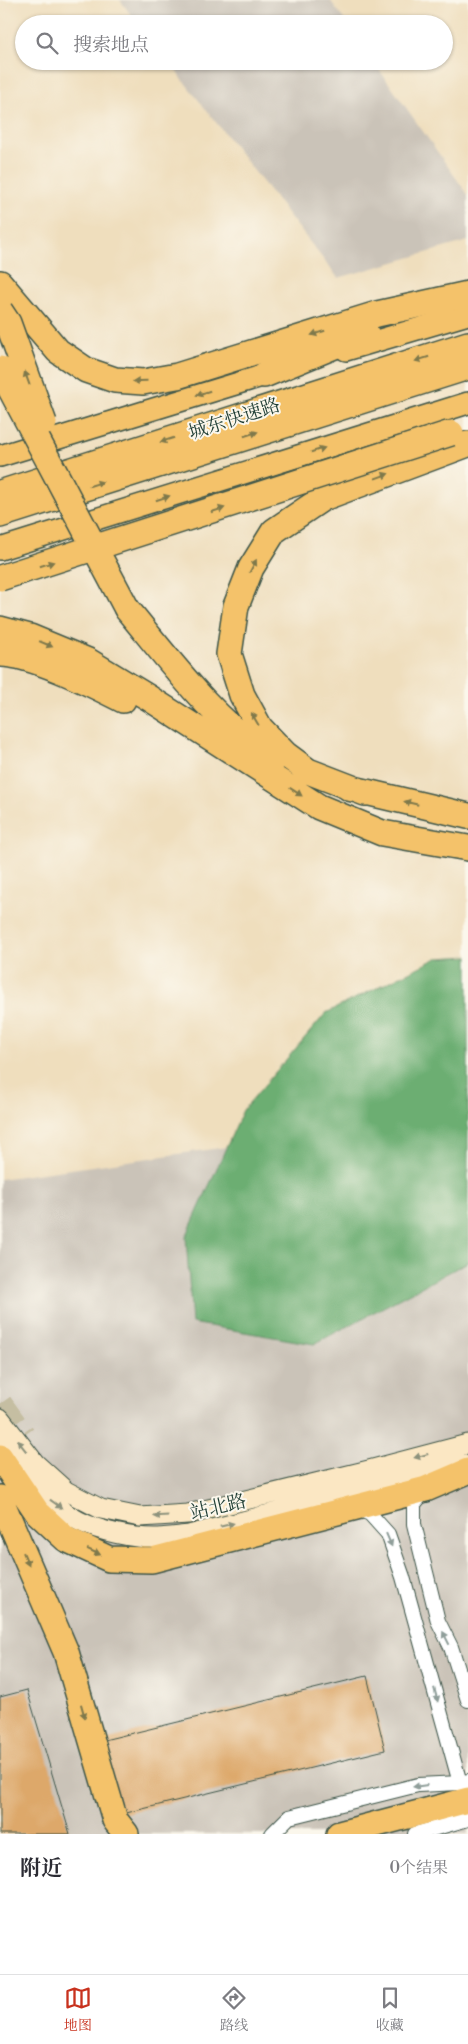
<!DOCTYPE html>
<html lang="zh">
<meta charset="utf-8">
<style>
body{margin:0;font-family:"Libre Bodoni","Noto Serif SC",serif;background:#f2f2f3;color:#2b2b33}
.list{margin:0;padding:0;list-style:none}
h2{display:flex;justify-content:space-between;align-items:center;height:65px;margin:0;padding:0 20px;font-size:21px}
h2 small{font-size:16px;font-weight:400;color:#7c7c81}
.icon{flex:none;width:28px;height:28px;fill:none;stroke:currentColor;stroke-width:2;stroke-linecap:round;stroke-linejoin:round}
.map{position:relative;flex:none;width:468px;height:1834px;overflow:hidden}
.search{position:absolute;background:#fff;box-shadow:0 1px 4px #0004;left:15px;right:15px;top:15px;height:55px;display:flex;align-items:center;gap:12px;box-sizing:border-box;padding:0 18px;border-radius:28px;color:#7c7c81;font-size:19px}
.sheet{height:140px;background:#fff}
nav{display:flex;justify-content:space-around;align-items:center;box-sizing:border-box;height:70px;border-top:1px solid #e1e1e2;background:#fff;font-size:14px;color:#7c7c81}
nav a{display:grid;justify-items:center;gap:2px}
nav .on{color:#c8321e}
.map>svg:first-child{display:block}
.industrial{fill:#cac3b8}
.forest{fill:#6cae72;stroke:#467653}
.building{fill:#dda86a}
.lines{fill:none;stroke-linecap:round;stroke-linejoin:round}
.highway-tunnel{stroke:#c5bea2;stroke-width:25;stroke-dasharray:25 12;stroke-linecap:butt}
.street-casing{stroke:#3e5549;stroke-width:16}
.secondary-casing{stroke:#3e5549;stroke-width:21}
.primary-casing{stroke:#3e5549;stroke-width:24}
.highway-casing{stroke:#3e5549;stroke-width:28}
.street{stroke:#fff;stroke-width:14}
.secondary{stroke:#fbe7c3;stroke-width:19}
.primary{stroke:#f4c26a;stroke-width:21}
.highway{stroke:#f4c26a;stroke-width:25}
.highway-bridge-casing{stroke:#3e5549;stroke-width:28;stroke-linecap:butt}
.highway-bridge{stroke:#f4c26a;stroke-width:25}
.oneway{fill:#7f794c}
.oneway2{fill:#8d927c}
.oneway3{fill:#8f9e9a}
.labels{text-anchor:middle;stroke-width:4;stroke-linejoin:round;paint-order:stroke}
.street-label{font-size:19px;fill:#1f3d34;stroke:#fbf7ec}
</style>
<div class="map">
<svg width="468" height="1834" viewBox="0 0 468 1834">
<rect width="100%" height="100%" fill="#fbf7ec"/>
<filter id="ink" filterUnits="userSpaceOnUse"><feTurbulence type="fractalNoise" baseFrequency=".02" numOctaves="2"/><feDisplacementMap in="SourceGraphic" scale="10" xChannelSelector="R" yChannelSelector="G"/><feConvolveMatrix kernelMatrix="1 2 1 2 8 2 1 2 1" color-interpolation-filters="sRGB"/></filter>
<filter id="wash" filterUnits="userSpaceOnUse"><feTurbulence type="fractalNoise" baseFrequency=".0096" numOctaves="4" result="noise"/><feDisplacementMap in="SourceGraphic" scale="20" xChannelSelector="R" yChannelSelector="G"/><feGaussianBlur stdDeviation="1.12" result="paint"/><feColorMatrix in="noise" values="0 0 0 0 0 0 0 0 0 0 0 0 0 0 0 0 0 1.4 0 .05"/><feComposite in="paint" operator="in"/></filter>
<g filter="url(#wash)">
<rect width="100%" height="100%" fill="#efdebd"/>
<path class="industrial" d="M 120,0 L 330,0 L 347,24 L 138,24 Z
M 168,61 L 373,61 L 468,195 L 468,241 L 338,278 Z
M 468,1113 L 468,1834 L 0,1834 L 0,1179 Z"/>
<path class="forest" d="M 468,956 L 468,1262 L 314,1344 L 192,1323 L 186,1237 L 243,1110 L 326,1013 L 437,958 Z"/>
<g id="blocks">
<path class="building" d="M 367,1676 L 385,1750 L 118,1815 L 100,1741 Z
M 27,1690 L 70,1834 L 0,1834 L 0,1697 Z"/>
</g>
</g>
<g filter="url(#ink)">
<use href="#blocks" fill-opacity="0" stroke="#3e5549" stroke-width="1"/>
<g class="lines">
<path class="highway-tunnel" d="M 0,1404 L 23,1436"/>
<defs>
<path id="street" d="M 425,1491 L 414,1504 L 414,1524 L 438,1621 L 451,1647 L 468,1700
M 356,1508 L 370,1514 L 388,1534 L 403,1577 L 460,1783
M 272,1834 L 289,1817 L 418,1785 L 460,1783 L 468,1781
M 415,1834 L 468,1819"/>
<path id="secondary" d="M 0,1418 L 35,1463 L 66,1491 L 101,1509 L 140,1517 L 188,1514 L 369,1470 L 468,1444
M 0,1442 C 21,1470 48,1506 79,1521 C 99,1531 131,1538 154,1538 C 166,1538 178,1536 189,1535 L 462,1464"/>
<path id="primary" d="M 346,350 L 468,314
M 0,456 L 278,371
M 0,549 L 468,403"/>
<path id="highway" d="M 0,283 L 58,351 L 86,370 L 115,380 L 143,382 L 177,376 L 377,314 L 468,294
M 264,375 L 366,333
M 0,493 L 468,344
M 0,515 L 468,367
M 127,609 C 170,661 216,724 274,760
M 0,629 L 30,637 L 88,661 L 149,698 L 319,807 L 382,833 L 468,848
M 0,654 C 33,654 93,685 123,700
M 349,788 L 468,816
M 365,793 L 308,771 L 285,754 L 260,728 L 242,695 L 229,654 L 236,606 L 251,568 L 274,531 L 323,498 L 468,444
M 0,1457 L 37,1512 L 66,1539 L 109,1559 L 152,1560 L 426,1489 L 468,1471
M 0,1498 L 66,1652 L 115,1820 L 126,1834
M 339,1834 L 468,1800"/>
</defs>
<use href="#street" class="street-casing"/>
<use href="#secondary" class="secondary-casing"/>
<use href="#primary" class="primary-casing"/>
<use href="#highway" class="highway-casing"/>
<use href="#street" class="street"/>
<use href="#secondary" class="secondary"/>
<use href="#primary" class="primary"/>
<use href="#highway" class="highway"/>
<defs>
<path id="highway-bridge" d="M 0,311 L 8,323 L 44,423
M 0,369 L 127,609
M 0,578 L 451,433"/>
</defs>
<use href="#highway-bridge" class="highway-bridge-casing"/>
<use href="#highway-bridge" class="highway-bridge"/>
</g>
<defs><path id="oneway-solid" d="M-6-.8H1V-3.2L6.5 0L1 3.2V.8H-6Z" transform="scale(1.25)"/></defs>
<g class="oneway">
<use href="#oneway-solid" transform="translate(318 333) rotate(163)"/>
<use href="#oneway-solid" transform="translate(422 359) rotate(162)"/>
<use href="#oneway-solid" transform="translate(27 378) rotate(-110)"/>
<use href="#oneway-solid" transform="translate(140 381) rotate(179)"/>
<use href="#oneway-solid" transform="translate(203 393) rotate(163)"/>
<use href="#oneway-solid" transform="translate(251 434) rotate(-18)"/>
<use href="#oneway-solid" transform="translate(167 440) rotate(162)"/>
<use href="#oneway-solid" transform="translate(318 450) rotate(-17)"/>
<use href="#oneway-solid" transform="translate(382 476) rotate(-20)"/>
<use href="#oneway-solid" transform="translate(96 484) rotate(-18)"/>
<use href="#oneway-solid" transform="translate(163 498) rotate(-17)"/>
<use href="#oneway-solid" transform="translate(218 510) rotate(-18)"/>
<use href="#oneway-solid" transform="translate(47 564) rotate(-18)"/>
<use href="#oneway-solid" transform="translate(253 566) rotate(-62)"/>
<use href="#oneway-solid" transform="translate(46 644) rotate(23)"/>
<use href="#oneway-solid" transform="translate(255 719) rotate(-120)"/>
<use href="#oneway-solid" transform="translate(296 792) rotate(33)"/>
<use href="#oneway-solid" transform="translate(411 803) rotate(-167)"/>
<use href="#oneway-solid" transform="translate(94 1552) rotate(24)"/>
<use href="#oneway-solid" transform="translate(26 1559) rotate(67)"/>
<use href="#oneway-solid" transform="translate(83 1711) rotate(74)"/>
</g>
<g class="oneway2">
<use href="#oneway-solid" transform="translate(22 1446) rotate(-128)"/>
<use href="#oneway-solid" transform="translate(421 1456) rotate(165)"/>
<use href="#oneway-solid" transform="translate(56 1504) rotate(36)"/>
<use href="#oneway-solid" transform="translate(161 1516) rotate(177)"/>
<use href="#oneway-solid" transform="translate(227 1525) rotate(-14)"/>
</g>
<g class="oneway3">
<use href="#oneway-solid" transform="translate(389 1540) rotate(67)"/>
<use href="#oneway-solid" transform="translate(446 1638) rotate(-117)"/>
<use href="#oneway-solid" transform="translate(436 1695) rotate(75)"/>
<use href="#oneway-solid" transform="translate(420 1786) rotate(173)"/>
</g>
</g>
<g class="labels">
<g class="street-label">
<text transform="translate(234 418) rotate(-18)" y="7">城东快速路</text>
<text transform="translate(218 1506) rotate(-13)" y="7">站北路</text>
</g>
</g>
</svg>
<div class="search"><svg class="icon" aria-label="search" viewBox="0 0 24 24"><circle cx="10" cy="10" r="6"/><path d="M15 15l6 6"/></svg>搜索地点</div>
</div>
<section class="sheet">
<h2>附近<small>0个结果</small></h2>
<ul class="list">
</ul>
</section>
<nav>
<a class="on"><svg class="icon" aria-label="map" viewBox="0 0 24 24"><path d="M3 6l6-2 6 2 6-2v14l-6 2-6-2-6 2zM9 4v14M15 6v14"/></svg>地图</a>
<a><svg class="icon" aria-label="directions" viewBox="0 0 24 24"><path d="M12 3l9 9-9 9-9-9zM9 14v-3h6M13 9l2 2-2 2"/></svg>路线</a>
<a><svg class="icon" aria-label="saved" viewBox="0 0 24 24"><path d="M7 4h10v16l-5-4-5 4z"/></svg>收藏</a>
</nav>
